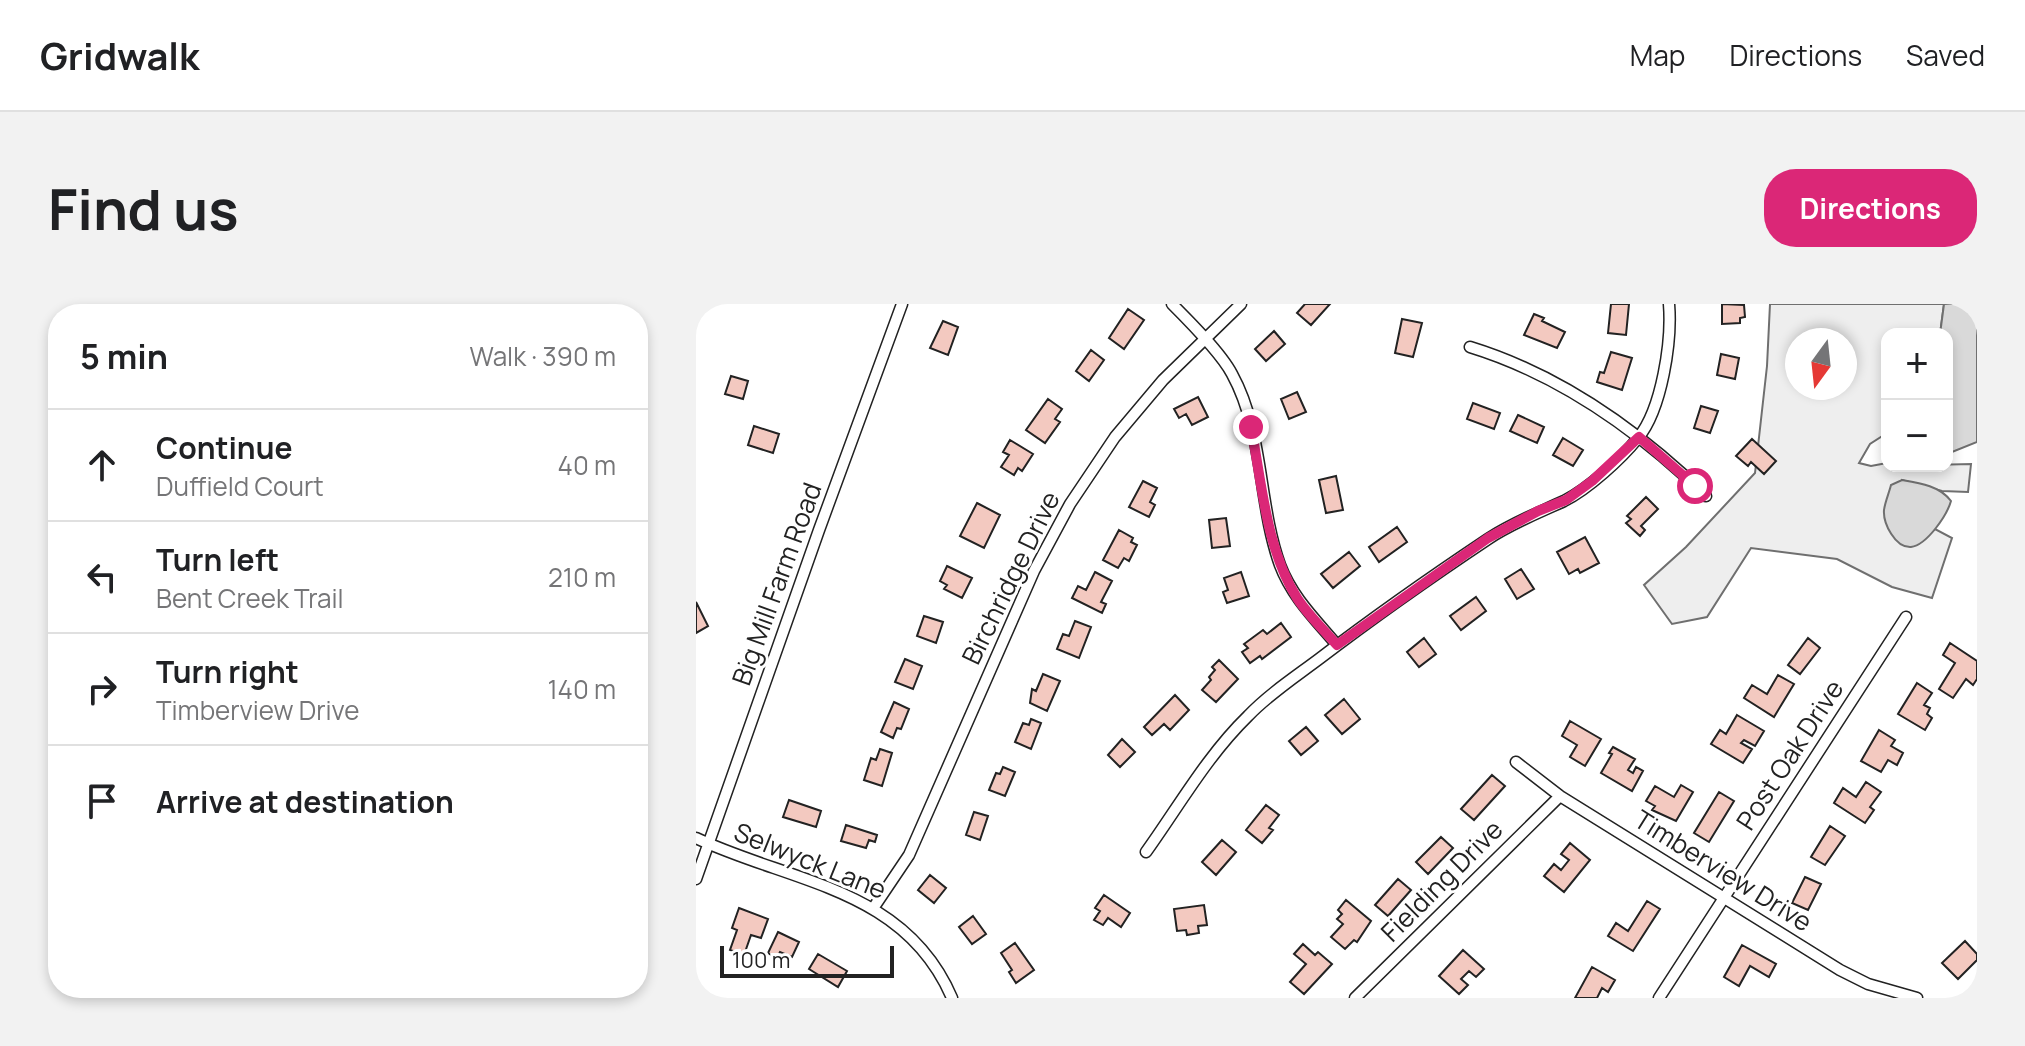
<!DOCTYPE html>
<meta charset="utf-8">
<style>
body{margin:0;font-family:Manrope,sans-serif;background:#f2f2f2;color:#202124}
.controls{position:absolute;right:24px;top:24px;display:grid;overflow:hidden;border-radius:16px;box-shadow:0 4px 12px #0003}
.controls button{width:72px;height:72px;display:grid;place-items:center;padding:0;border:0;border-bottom:2px solid #e0e0e0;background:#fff;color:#202124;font:40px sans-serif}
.compass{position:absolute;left:1089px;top:24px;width:72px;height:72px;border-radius:50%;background:#fff;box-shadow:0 4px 12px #0003;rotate:195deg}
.scale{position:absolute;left:24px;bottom:20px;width:174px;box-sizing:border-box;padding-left:8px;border:4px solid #222;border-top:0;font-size:22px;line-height:28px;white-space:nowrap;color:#222;-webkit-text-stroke:6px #fff;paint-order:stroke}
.stop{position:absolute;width:24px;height:24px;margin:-18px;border:6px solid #db2777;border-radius:50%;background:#fff}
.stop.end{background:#db2777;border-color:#fff;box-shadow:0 2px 8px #0008}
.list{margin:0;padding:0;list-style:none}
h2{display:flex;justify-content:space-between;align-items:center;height:104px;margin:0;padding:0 32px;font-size:34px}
h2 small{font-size:26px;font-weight:400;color:#757577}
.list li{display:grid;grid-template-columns:52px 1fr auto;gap:24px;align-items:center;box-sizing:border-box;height:112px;padding:0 32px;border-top:2px solid #e0e0e0}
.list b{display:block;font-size:30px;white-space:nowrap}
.list p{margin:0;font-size:26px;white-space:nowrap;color:#757577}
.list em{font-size:26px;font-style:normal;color:#757577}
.icon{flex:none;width:44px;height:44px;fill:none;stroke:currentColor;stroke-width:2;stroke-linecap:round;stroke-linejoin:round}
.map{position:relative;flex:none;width:1281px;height:694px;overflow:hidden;border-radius:32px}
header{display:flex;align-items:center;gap:48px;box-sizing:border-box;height:112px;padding:0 40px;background:#fff;border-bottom:2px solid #e0e0e0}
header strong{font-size:38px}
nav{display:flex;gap:44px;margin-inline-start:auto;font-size:28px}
.intro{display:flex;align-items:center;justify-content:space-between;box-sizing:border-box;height:192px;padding:0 48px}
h1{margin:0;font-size:56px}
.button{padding:20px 36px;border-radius:32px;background:#db2777;color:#fff;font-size:28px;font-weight:700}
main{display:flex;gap:48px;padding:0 48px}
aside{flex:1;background:#fff;border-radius:32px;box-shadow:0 4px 12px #0003}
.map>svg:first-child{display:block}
.green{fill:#eee;stroke:#6f6f6f;stroke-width:2;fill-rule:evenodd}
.water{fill:#d9d9d9;stroke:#6f6f6f;stroke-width:2}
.building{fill:#f3c9c0;stroke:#222;stroke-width:2}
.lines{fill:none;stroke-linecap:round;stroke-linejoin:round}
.street-casing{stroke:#222;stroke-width:13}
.street{stroke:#fff;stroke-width:10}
.route{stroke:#db2777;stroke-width:10}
.labels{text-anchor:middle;stroke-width:6;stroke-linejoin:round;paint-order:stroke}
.street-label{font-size:26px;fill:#222;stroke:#fff}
</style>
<header>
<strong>Gridwalk</strong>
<nav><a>Map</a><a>Directions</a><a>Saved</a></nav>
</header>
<div class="intro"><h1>Find us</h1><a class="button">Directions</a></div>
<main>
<aside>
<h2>5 min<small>Walk · 390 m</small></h2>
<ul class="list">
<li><svg class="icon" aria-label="ahead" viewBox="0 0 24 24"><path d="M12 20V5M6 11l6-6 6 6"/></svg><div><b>Continue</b><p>Duffield Court</p></div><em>40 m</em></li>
<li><svg class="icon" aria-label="left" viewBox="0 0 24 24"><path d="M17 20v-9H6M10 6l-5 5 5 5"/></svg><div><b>Turn left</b><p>Bent Creek Trail</p></div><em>210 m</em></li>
<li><svg class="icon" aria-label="right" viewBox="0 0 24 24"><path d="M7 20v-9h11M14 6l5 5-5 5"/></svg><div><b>Turn right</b><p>Timberview Drive</p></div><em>140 m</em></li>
<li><svg class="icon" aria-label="arrive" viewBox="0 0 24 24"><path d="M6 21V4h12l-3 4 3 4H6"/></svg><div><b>Arrive at destination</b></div></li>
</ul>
</aside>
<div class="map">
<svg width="1281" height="694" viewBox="0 0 1281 694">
<rect width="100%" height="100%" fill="#fff"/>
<path class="green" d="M 1074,0 L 1248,0 L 1244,30 L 1191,30 L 1191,129 L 1174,140 L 1163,159 L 1175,162 L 1191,159 L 1191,162 L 1275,160 L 1272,188 L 1246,187 L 1206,176 L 1198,232 C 1217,249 1223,241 1239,225 L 1256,234 L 1236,294 L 1196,283 L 1141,255 L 1055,244 L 1011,313 L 976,320 L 948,281 L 990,243 L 1059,169 L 1071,62 ZM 1101,36 L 1149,36 L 1149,84 L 1101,84 Z"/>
<path class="water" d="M 1248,0 L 1281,0 L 1281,138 L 1251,150 L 1251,30 L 1244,30 Z
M 1206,176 C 1224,179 1244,182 1255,197 C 1251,211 1231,241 1215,243 C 1199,244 1187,219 1188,206 C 1189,198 1193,189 1195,181 Z"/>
<path class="building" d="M 609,0 L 634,0 L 615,21 L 601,9 Z
M 915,0 L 933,0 L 930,31 L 912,29 Z
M 1026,0 L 1048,1 L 1049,13 L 1044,14 L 1044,19 L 1026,20 Z
M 432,5 L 448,16 L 428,45 L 413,34 Z
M 838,10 L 848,14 L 846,17 L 869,28 L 861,44 L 828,31 Z
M 706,15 L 726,19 L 717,53 L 699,49 Z
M 247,17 L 262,23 L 252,51 L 234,44 Z
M 578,27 L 589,40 L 570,57 L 559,45 Z
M 395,46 L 408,56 L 393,77 L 380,67 Z
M 915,48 L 936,54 L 926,86 L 901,78 L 904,68 L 908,69 Z
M 1025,50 L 1043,54 L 1039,75 L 1021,71 Z
M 35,72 L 52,77 L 47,95 L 29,90 Z
M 601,88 L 610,108 L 593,115 L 585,95 Z
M 502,93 L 512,113 L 496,121 L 490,110 L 483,114 L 478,105 Z
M 352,95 L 366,105 L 359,115 L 364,118 L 349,139 L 330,126 Z
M 777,99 L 804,109 L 798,125 L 771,115 Z
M 1005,102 L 1022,107 L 1014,129 L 998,124 Z
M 822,111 L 848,123 L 841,139 L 814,127 Z
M 58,122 L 83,130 L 77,149 L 52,141 Z
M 867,134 L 887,146 L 877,162 L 857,151 Z
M 1056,135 L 1080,157 L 1068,170 L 1055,158 L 1052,162 L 1040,152 Z
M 314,136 L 337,150 L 326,167 L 322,164 L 318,171 L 305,163 L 313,151 L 307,148 Z
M 640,172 L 647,206 L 630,209 L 623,176 Z
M 447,177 L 461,184 L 454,198 L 459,201 L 453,213 L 433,203 Z
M 950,193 L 962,205 L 945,222 L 949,226 L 944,232 L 930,219 L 935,215 L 931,212 Z
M 281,199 L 304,211 L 288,244 L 264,232 Z
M 530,214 L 534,242 L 516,244 L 513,216 Z
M 701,223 L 711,238 L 683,258 L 673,243 Z
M 423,226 L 437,234 L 435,238 L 441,241 L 433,257 L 428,254 L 422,264 L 407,256 Z
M 889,233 L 903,259 L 884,269 L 882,265 L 873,270 L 861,248 Z
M 653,248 L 664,262 L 637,284 L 625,270 Z
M 251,262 L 276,274 L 266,294 L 248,285 L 251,281 L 244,277 Z
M 825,265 L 838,285 L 821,295 L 809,275 Z
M 399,268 L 416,277 L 405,298 L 410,300 L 406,309 L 376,294 L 382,282 L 390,286 Z
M 545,268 L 553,292 L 531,299 L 527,288 L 532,286 L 528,274 Z
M 780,293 L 790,307 L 765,326 L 754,312 Z
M 0,298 L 12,322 L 0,329 Z
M 228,312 L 247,318 L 240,339 L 221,332 Z
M 379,317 L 395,323 L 383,354 L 361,345 L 367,330 L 373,332 Z
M 585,319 L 595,333 L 566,355 L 564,352 L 554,359 L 546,348 L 552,344 L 548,340 L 567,326 L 571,330 Z
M 728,334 L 740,350 L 723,363 L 711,348 Z
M 1112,334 L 1124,344 L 1104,370 L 1092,361 Z
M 1254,339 L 1281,357 L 1281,375 L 1277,381 L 1270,375 L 1257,394 L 1243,385 L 1259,359 L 1247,351 Z
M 209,355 L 226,362 L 217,385 L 199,378 Z
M 523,356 L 542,375 L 520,398 L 506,386 L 515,376 L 513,373 L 519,366 L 516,363 Z
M 347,370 L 364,377 L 351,407 L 334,399 L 336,385 L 340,387 Z
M 1082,371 L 1098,380 L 1078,413 L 1048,394 L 1056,381 L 1071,390 Z
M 1221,379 L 1236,389 L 1228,401 L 1234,404 L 1231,410 L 1236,414 L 1229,426 L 1202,410 Z
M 479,391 L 493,406 L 474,426 L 468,420 L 456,431 L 448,423 Z
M 648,395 L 664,415 L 646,430 L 629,411 Z
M 198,398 L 213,405 L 205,425 L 201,424 L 197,434 L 185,428 Z
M 1041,411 L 1068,427 L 1059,442 L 1048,436 L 1045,439 L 1056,445 L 1047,459 L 1015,440 L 1024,426 L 1030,430 Z
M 335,415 L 345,419 L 335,445 L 319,438 L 327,419 L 333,421 Z
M 874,417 L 905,435 L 889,462 L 874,453 L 881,441 L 866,432 Z
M 610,423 L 622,437 L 605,451 L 593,437 Z
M 1183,426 L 1199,436 L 1195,442 L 1207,449 L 1201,461 L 1192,456 L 1185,468 L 1165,457 Z
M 426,435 L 439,448 L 424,463 L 412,451 Z
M 917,443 L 939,455 L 932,466 L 937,469 L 940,463 L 947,467 L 936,487 L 905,469 L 916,450 L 913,449 Z
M 184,445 L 196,449 L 186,482 L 168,476 L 175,454 L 180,456 Z
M 307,463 L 319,468 L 309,492 L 293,486 L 300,469 L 304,470 Z
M 796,471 L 809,482 L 778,516 L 765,505 Z
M 1170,478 L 1185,488 L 1174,503 L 1178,506 L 1169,519 L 1138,499 L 1147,484 L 1160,493 Z
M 985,481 L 997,488 L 980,517 L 956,506 L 959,502 L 950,497 L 959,482 L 978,493 Z
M 1023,488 L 1038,497 L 1013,538 L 998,529 Z
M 93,496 L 125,507 L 120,523 L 87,513 Z
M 570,501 L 583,511 L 573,524 L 577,526 L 566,539 L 550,526 Z
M 278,508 L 292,512 L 284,536 L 270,531 Z
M 150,521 L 181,531 L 179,538 L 173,536 L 170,544 L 145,537 Z
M 1134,522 L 1149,532 L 1129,561 L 1115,553 Z
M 745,533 L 757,544 L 732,570 L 720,558 Z
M 526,536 L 540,548 L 520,571 L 506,558 Z
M 874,539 L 894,556 L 868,588 L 848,572 L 858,560 L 865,566 L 873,556 L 865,550 Z
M 234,571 L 250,584 L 238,599 L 222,586 Z
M 1109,573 L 1125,580 L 1112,606 L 1096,599 Z
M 702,575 L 715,586 L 692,612 L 679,601 Z
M 408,591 L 434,609 L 425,623 L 412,614 L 407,621 L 398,616 L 404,607 L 399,604 Z
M 650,596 L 675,617 L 661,638 L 658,636 L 649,645 L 635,633 L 647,620 L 641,615 L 646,610 L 642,606 Z
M 951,597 L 964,605 L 937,647 L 912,632 L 920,619 L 932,627 Z
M 508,601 L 511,621 L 502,622 L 503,629 L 491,631 L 490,626 L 481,627 L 478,605 Z
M 43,604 L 72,615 L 65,634 L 55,631 L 48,651 L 34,646 L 41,626 L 36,624 Z
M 277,612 L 290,630 L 276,640 L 263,623 Z
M 82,628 L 103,638 L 96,653 L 84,648 L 81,654 L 72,649 Z
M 1269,637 L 1281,650 L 1281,656 L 1262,675 L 1246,659 Z
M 319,639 L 338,666 L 320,679 L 313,668 L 316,666 L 305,649 Z
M 607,640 L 619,651 L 622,648 L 636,660 L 608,690 L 594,678 L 610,660 L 598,650 Z
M 1046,641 L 1080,660 L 1073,673 L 1054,662 L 1043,682 L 1028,673 Z
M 767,646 L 788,665 L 780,673 L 773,667 L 765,675 L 772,681 L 763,690 L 743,672 Z
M 122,650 L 151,667 L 142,683 L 113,665 Z
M 896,663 L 919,676 L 912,688 L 906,684 L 901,694 L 879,694 Z"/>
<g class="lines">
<defs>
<path id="street" d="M 476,0 C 494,18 525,49 536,70 C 568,128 562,200 584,261 C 596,293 620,316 641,341
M 774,43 C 865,71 942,126 1010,192
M 820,458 L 864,492 L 1144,666 L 1172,680 L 1221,694
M 0,534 C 96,579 209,584 256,694
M 450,548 C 483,502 511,452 552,412 C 573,390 599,373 623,355 C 678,313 735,273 792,235 C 816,219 842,209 868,197 C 892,185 925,155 942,134 C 966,105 976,37 973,0
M 0,575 L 123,226 L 206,0
M 178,603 L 213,551 L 338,267 L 374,200 L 419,133 L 467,76 L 545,0
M 659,694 L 864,492
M 963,694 L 1210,313"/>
</defs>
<use href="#street" class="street-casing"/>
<use href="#street" class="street"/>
</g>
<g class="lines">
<path class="route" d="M 555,123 C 566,180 570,244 601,294 C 612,311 628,326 641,341 L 792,234 L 842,207 L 870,196 L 896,177 L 943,133 L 999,182"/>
</g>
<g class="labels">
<g class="street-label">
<text transform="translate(315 274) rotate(-64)" y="9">Birchridge Drive</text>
<text transform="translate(81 280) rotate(-70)" y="9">Big Mill Farm Road</text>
<text transform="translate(1094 451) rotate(-57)" y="9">Post Oak Drive</text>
<text transform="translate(114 557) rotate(22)" y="9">Selwyck Lane</text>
<text transform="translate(1027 567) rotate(32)" y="9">Timberview Drive</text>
<text transform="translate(746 577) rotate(-45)" y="9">Fielding Drive</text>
</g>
</g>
</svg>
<div class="controls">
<button>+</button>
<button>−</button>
</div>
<svg class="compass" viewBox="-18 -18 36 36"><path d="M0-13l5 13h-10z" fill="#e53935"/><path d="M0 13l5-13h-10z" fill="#757577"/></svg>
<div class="scale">100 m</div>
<div class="stop" style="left:999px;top:182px"></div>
<div class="stop end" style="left:555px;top:123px"></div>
</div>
</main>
